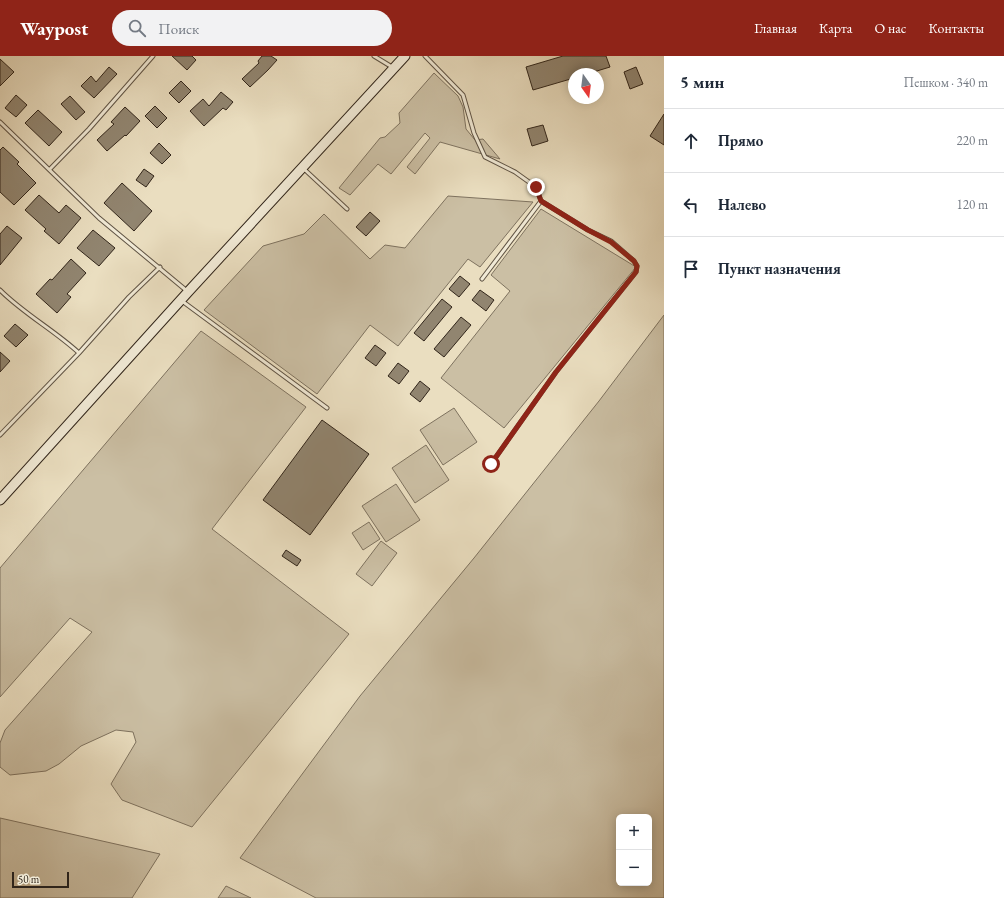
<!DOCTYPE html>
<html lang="ru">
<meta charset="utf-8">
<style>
body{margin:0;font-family:"EB Garamond",serif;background:#f2f2f3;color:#1f2937}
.controls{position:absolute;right:12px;bottom:12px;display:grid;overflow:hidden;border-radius:6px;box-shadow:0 2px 10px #0003}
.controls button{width:36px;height:36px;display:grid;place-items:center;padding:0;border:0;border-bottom:1px solid #e0e1e3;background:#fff;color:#1f2937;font:20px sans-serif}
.compass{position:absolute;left:568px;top:12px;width:36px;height:36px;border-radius:50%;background:#fff;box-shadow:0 2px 10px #0003;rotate:166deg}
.scale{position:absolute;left:12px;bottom:10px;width:57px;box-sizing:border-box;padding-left:4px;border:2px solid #31251a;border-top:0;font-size:11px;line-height:14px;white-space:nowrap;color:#31251a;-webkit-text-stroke:3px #f1ead6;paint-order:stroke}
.stop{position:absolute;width:12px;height:12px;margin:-9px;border:3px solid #8f2418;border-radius:50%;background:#fff}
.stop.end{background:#8f2418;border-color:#fff;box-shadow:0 1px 4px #0008}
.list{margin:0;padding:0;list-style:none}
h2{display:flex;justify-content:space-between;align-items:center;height:52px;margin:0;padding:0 16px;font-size:17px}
h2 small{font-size:13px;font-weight:400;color:#747a83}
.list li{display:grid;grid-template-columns:26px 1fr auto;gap:12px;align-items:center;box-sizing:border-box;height:64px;padding:0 16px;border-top:1px solid #e0e1e3}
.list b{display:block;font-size:15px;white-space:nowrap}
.list em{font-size:13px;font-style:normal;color:#747a83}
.icon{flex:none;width:22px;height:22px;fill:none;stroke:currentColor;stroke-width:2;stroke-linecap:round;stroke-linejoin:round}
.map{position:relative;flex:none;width:664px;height:842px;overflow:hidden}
header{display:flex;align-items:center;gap:24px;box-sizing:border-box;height:56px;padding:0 20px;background:#8f2418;color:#fff}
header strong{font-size:19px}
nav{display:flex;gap:22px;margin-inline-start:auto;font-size:14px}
.search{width:280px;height:36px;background:#f2f2f3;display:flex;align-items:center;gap:10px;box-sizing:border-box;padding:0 14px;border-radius:22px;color:#747a83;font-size:15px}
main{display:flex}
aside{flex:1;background:#fff}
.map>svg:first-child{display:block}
.green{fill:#cbbfa4;stroke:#7e725f;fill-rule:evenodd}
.building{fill:#918570;stroke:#31251a}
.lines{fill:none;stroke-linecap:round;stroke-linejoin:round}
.service-casing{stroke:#5f5344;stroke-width:5}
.secondary-casing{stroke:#31251a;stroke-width:11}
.service{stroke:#f1ead6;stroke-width:3}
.secondary{stroke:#f1ead6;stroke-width:9}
.route{stroke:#8f2418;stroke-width:5}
</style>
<header>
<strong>Waypost</strong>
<div class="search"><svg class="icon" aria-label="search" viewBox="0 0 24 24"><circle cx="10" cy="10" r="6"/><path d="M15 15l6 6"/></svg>Поиск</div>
<nav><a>Главная</a><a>Карта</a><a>О нас</a><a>Контакты</a></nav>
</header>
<main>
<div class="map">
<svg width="664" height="842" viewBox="0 0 664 842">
<rect width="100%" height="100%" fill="#eadec0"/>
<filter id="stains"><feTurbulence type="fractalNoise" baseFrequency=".005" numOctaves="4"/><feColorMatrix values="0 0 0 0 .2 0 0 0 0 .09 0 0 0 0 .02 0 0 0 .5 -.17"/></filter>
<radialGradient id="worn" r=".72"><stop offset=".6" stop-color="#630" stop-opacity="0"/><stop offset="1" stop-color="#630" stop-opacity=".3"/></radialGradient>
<path class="green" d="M 434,17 L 458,40 L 463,51 L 466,73 L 475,84 L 483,83 L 500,103 L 440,86 L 415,118 L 407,111 L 430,82 L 425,77 L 391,118 L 378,108 L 350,139 L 339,132 L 380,82 L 385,81 L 400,67 L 399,57 Z
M 448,140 L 533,146 L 480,211 L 468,203 L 398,290 L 370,269 L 317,338 L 204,254 L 263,190 L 304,178 L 324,158 L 370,203 L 385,189 L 405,192 Z
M 541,153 L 636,211 L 504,372 L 441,322 L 510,235 L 491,219 Z
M 664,259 L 664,842 L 316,842 L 240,802 L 360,640 L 474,502 L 599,345 ZM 619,761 L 649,761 L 649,827 L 619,827 Z
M 201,275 L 306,351 L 212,473 L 349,578 L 192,771 L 122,744 L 111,728 L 136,686 L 133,676 L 116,674 L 81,690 L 59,708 L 46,715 L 10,719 L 0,711 L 0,687 L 5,674 L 92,576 L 70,562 L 0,641 L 0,512 Z
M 454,352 L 477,386 L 443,409 L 420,374 Z
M 426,389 L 449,424 L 415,447 L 392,412 Z
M 396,428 L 420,464 L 386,486 L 362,450 Z
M 369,466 L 380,483 L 363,494 L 352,477 Z
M 381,485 L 397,497 L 372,530 L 356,518 Z
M 0,762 L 160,798 L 132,842 L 0,842 Z
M 226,830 L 251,842 L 218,842 Z"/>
<path class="building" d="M 172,0 L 192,0 L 196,4 L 187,14 Z
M 262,0 L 271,0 L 277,4 L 268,14 L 250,31 L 242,23 L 259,7 L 258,5 Z
M 563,0 L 606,0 L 610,11 L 587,18 L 574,18 L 574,22 L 533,34 L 526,11 Z
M 0,3 L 14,16 L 0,30 Z
M 109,11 L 117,18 L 94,42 L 81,30 L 91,20 L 96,26 Z
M 636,11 L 643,28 L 630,33 L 624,16 Z
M 181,25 L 191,35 L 179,47 L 169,37 Z
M 221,36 L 233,46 L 226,54 L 223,52 L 204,70 L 190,55 L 203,43 L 209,50 Z
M 16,39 L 27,49 L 16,61 L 5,52 Z
M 70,40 L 85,56 L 76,64 L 61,48 Z
M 155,50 L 167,62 L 157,72 L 145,60 Z
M 125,51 L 140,65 L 126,80 L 125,79 L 107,95 L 97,84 L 114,68 L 111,66 Z
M 38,54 L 62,76 L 49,90 L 25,67 Z
M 664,58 L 664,89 L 650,80 Z
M 543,69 L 548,85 L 532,90 L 527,73 Z
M 159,87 L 171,99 L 162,108 L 150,97 Z
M 3,91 L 19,106 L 17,108 L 36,127 L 14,149 L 0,136 L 0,94 Z
M 144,113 L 154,120 L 146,131 L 136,124 Z
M 122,127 L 152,155 L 134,175 L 104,147 Z
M 39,139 L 59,157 L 66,149 L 81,162 L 59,188 L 44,175 L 46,173 L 25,154 Z
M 370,156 L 380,165 L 366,180 L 356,171 Z
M 7,170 L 22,182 L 0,209 L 0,178 Z
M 93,174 L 115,192 L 99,210 L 77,192 Z
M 71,203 L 86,217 L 67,238 L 71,241 L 57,257 L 36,238 L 50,223 L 52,224 Z
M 460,220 L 470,228 L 459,241 L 449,233 Z
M 480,234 L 494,244 L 486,255 L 472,244 Z
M 442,243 L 452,251 L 424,285 L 414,277 Z
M 461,261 L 471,269 L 444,301 L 434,293 Z
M 15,268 L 28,279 L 16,291 L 4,280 Z
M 375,289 L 386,297 L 376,310 L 365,302 Z
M 0,296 L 10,305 L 0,316 Z
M 398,307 L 409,315 L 399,328 L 388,320 Z
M 420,325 L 430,333 L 420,346 L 410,338 Z
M 322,364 L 369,398 L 310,479 L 263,444 Z
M 286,494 L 301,504 L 297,510 L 282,500 Z"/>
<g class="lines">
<defs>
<path id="service" d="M 374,0 L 392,11
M 425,0 L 463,39 L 474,77 L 485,101 L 515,116 L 536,131 L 541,145 L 482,223
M 0,66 L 99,162 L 187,235
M 50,113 L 89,73 L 153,0
M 304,113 L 347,153
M 0,234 C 24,258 54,274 79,297 L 129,241 L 160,211
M 182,245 L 327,352
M 0,379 L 79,297
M 491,408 L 556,316 L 636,216 L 637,210 L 634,205 L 611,185 L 588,174 L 541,145"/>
<path id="secondary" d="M 0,444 L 188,236 L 405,0"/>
</defs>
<use href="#service" class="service-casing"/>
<use href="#secondary" class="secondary-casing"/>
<use href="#service" class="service"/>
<use href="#secondary" class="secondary"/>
</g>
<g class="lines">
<path class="route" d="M 491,408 L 556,316 L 636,216 L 637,210 L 634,205 L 611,186 L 588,174 L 541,145 L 536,131"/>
</g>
<rect width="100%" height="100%" filter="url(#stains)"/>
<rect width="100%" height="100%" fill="url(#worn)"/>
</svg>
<div class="controls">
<button>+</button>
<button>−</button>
</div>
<svg class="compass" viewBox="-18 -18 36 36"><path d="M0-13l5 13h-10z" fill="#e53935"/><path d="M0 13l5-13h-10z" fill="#747a83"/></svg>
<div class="scale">50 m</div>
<div class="stop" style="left:491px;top:408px"></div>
<div class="stop end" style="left:536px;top:131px"></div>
</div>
<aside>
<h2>5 мин<small>Пешком · 340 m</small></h2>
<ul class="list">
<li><svg class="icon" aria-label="ahead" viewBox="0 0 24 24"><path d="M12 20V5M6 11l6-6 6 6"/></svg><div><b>Прямо</b></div><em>220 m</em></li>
<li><svg class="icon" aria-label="left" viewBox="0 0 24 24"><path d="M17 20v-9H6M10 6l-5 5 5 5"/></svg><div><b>Налево</b></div><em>120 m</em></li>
<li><svg class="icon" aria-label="arrive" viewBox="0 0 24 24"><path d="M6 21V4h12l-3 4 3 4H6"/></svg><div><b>Пункт назначения</b></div></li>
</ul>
</aside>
</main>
